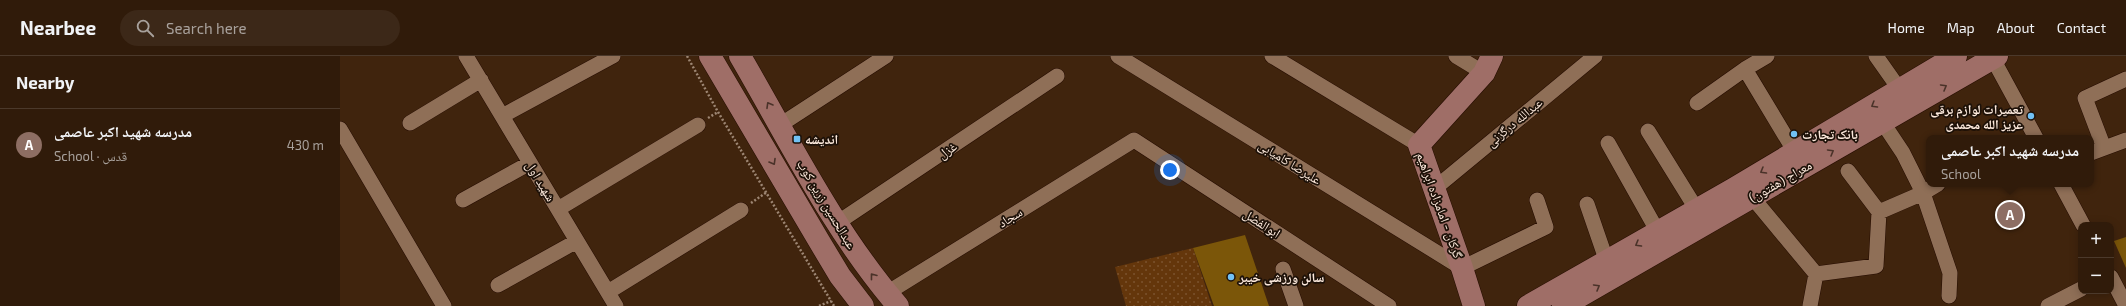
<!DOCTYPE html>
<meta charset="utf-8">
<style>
body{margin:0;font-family:"Exo 2","Noto Naskh Arabic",sans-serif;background:#3c2818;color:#f1f3f6}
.controls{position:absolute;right:12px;bottom:12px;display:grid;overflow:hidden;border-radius:8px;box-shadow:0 2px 10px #0003}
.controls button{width:36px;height:36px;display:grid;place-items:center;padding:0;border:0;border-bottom:1px solid #4b392b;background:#301b0a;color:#f1f3f6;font:20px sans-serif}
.you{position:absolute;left:830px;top:114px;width:14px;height:14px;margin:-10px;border:3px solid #fff;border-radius:50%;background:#1a73e8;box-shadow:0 0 0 6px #1a73e833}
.badge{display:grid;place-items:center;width:26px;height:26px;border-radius:50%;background:#2563eb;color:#fff;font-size:13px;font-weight:700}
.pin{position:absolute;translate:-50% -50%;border:2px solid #fff;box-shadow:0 1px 4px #0006}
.popup{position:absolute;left:1586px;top:79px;width:168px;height:52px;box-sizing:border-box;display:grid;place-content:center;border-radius:8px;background:#301b0a;filter:drop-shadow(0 1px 3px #0005);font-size:13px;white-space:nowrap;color:#a8a19c}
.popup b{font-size:15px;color:#f1f3f6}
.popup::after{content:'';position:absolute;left:50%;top:100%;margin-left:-8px;border:8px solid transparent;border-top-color:#301b0a}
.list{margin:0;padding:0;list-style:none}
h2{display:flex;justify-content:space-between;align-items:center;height:52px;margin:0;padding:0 16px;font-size:17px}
h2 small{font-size:13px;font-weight:400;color:#a8a19c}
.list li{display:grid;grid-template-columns:26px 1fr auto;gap:12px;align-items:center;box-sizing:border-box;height:72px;padding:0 16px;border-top:1px solid #4b392b}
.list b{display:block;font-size:15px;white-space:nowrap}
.list p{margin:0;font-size:13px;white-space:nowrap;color:#a8a19c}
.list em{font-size:13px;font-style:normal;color:#a8a19c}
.icon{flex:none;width:22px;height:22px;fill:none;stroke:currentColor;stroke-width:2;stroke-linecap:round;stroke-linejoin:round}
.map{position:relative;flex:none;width:1786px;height:250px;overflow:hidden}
header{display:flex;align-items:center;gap:24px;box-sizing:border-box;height:56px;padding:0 20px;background:#301b0a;border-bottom:1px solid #4b392b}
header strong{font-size:19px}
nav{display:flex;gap:22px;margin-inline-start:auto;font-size:14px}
.search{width:280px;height:36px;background:#3c2818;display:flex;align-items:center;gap:10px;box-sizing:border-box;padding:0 14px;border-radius:22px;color:#a8a19c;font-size:15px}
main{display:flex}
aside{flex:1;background:#301b0a}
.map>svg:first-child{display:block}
.grass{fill:url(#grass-dots)}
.building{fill:#7b5609}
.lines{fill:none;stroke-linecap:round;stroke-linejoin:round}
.street-casing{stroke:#250c00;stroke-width:16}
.secondary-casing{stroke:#250c00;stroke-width:23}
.path{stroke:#9d8673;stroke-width:2.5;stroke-dasharray:2 2;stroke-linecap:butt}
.street{stroke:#8f6f57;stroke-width:15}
.secondary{stroke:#9f6e67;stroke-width:22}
.oneway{stroke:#4a3229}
.poi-dot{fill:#71c1f5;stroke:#1d1108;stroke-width:1.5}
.labels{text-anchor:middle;stroke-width:3.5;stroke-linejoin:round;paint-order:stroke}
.poi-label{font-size:13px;font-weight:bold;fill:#fce9dc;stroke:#1d1108;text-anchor:start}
.street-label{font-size:13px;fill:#fce9dc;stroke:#1d1108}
</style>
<header>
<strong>Nearbee</strong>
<div class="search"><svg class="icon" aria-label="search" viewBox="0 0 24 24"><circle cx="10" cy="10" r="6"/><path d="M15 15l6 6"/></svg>Search here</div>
<nav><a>Home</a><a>Map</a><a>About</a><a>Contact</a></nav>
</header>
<main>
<aside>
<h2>Nearby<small></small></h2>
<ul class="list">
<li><span class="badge" style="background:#8d6e63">A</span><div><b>مدرسه شهید اکبر عاصمی</b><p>School · قدس</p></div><em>430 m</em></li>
</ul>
</aside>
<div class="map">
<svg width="1786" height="250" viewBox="0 0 1786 250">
<defs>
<pattern id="grass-dots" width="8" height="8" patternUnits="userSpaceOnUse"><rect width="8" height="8" fill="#64360b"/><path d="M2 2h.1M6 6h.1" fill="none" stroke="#7b532e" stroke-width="1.8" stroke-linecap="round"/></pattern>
</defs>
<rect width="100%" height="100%" fill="#40240d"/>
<path class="grass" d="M 853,192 L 872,250 L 786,250 L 775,211 Z"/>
<path class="building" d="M 905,179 L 929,250 L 874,250 L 853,192 Z
M 1786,181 L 1786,212 L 1774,185 Z"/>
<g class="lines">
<defs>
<path id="street" d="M 126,0 L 276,250
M 778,0 L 1122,212 L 1206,171 L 1197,144
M 932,0 L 1079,89
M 1116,0 L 1144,17
M 1536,0 L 1560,34
M 1653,3 L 1696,82
M 1405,13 L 1427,0
M 1357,47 L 1405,13 L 1455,96
M 162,60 L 273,0
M 70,67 L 141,24
M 1543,67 L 1563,97 L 1583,137 L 1610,217 L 1609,240
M 440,69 L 546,0
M 0,73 L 104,250
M 1308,75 L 1357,154
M 1268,87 L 1318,176
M 1764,92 L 1745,42 L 1786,23
M 1751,97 L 1786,84
M 1508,115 L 1539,156
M 1721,128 L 1743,169
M 1094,133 L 1255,0
M 1412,141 L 1476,218 L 1470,250
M 123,144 L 190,107
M 1247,148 L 1267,206
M 218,153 L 358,69
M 497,167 L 717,20
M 943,213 L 956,250
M 1476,218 L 1536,210 L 1539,156 L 1583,137 L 1598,128
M 1771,221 L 1784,246 L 1786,245
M 158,229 L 237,185
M 268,236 L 401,154
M 547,237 L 794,84 L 1049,250
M 1708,250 L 1741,233"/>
<path id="secondary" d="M 370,0 L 479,185 L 500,220 L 523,250
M 400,0 C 449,84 494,176 558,250
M 1134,250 L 1122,212 L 1079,89 L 1144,17 L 1152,0
M 1188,250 L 1393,133 L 1616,0
M 1223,250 L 1657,0"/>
</defs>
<use href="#street" class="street-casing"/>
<use href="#secondary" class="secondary-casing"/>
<path class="path" d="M 347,0 L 378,56 L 494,250
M 368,62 L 378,56
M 411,147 L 427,136
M 479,250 L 491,245"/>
<use href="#street" class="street"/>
<use href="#secondary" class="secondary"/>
</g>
<defs><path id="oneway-chevron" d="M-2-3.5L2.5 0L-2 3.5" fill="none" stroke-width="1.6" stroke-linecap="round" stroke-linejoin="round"/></defs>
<g class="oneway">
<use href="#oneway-chevron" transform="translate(1604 31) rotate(-30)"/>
<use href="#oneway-chevron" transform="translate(429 49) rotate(-120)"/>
<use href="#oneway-chevron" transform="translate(1534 49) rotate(149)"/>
<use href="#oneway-chevron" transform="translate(1491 96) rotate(-30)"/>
<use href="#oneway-chevron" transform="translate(433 106) rotate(60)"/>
<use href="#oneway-chevron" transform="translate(1423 115) rotate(150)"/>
<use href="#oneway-chevron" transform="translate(1298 188) rotate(150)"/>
<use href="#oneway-chevron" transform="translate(533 220) rotate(-128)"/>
<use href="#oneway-chevron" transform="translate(1257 231) rotate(-30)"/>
</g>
<g class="poi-dot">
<circle cx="1691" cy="60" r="4"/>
<circle cx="1454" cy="78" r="4"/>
<rect x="453" y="79" width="8" height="8" rx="2"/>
<circle cx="891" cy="221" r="4"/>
</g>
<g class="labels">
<g class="poi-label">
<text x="1683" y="58" text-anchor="end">تعمیرات لوازم برقی<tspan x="1683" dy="15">عزیز الله محمدی</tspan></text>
<text x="1462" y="83">بانک تجارت</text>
<text x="465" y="88">اندیشه</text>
<text x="899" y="226">سالن ورزشی خیبر</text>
</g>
<g class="street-label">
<text transform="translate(1174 66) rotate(-40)" y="5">عبدالله درگزنی</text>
<text transform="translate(607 94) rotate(-34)" y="5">غزل</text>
<text transform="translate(950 106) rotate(32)" y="5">علیرضا کامیابی</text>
<text transform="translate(201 125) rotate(59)" y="5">شهید اول</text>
<text transform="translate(1440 125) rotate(-30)" y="5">معراج (هفتون)</text>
<text transform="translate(487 148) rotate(59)" y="5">عبدالحسین زرین کوب</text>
<text transform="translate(1100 149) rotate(70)" y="5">گرکان - امامزاده ابراهیم</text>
<text transform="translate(670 161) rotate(-32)" y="5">سجاد</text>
<text transform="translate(922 167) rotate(33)" y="5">ابوالفضل</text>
</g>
</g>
</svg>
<div class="controls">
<button>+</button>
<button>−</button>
</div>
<div class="you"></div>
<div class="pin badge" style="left:1670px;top:159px;background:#8d6e63">A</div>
<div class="popup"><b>مدرسه شهید اکبر عاصمی</b>School</div>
</div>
</main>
